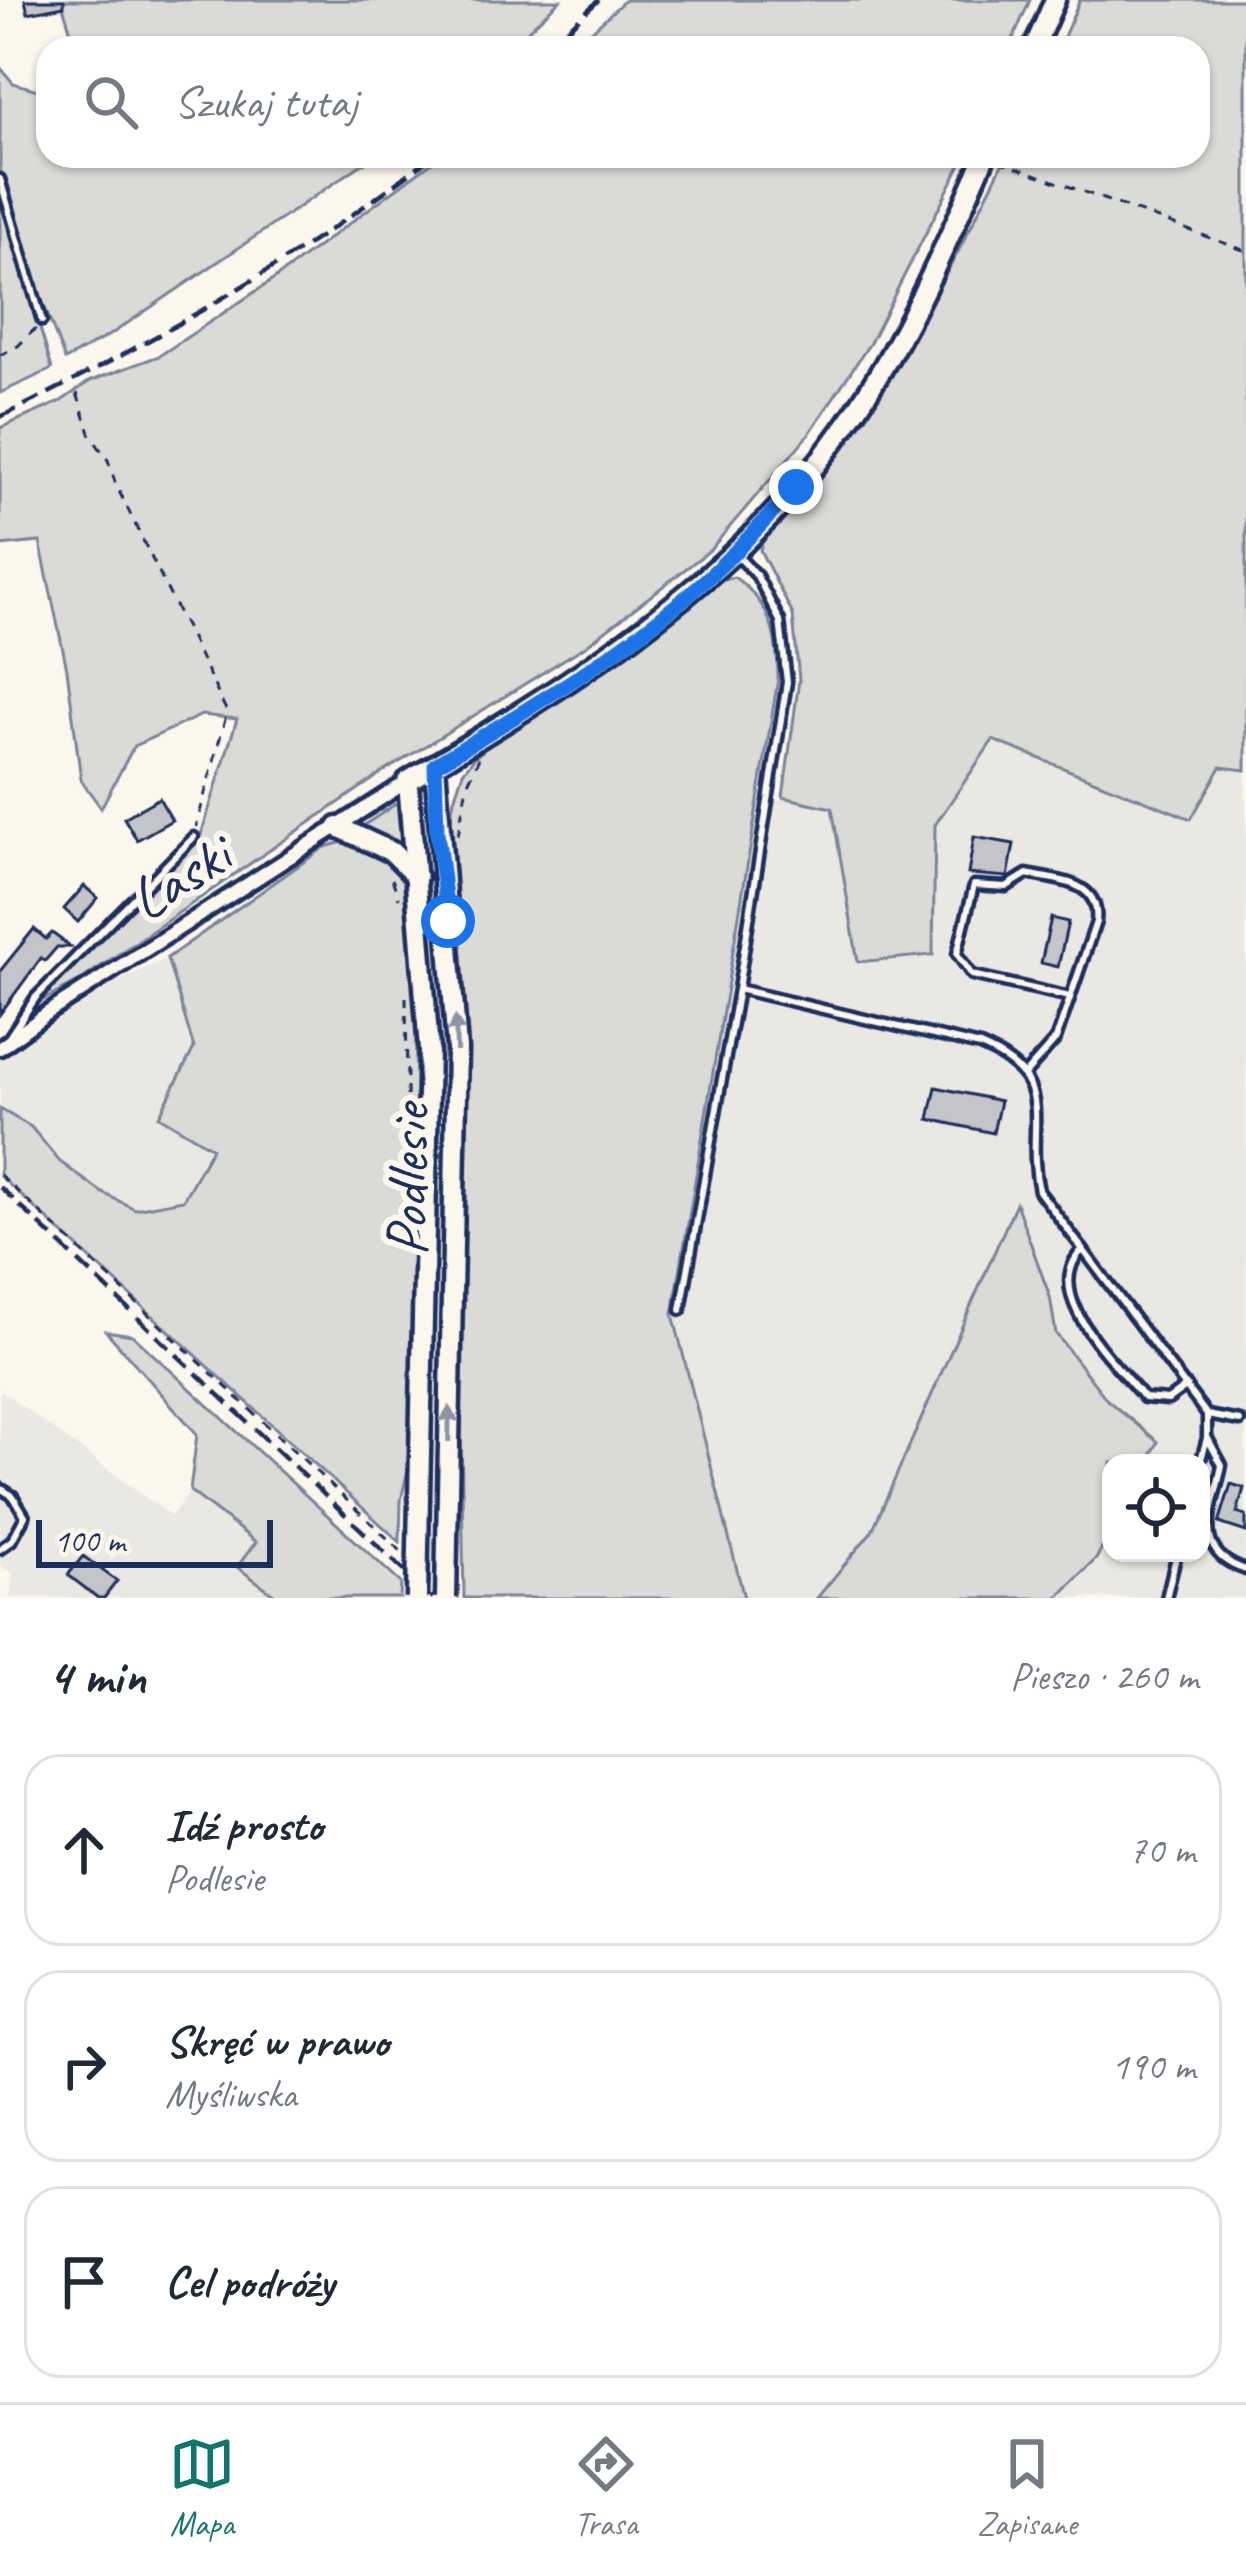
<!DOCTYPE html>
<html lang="pl">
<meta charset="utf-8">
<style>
body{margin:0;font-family:Caveat,sans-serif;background:#f2f2f3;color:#1f2937}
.controls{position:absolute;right:36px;bottom:36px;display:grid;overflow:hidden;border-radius:24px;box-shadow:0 3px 9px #0004}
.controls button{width:108px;height:108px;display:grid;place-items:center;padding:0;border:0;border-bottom:3px solid #e0e1e3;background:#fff;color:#1f2937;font:60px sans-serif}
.scale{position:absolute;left:36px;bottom:30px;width:237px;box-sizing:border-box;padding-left:12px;border:6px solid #1b2f5e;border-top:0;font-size:33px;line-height:42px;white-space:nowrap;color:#1b2f5e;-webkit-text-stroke:9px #fbf7ec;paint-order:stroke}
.stop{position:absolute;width:36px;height:36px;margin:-27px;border:9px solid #1a73e8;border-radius:50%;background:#fff}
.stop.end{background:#1a73e8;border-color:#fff;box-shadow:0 3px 12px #0008}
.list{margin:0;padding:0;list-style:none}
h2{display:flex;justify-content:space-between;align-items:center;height:156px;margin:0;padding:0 48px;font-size:51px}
h2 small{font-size:39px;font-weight:400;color:#747a83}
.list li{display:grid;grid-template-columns:78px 1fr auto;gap:36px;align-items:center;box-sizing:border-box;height:192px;margin:0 24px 24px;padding:0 24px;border:3px solid #e0e1e3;border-radius:36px}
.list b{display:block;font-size:45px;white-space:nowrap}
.list p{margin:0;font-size:39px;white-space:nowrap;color:#747a83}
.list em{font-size:39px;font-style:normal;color:#747a83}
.icon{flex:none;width:66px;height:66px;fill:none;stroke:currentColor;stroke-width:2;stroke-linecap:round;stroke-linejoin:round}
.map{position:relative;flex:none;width:1246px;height:1598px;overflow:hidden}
.search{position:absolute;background:#fff;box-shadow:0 3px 9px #0004;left:36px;right:36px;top:36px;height:132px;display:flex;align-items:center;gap:30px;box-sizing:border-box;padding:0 42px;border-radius:36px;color:#747a83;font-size:45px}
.sheet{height:804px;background:#fff}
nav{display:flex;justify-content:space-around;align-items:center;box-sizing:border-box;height:168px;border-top:3px solid #e0e1e3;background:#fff;font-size:33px;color:#747a83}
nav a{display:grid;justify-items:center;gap:6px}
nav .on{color:#0f766e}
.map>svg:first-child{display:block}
.built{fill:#eae8e2}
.green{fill:#dadad7;stroke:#7a849a;stroke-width:3}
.building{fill:#c3c5c9;stroke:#1b2f5e;stroke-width:3}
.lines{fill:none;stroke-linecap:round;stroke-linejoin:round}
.lane-casing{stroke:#1b2f5e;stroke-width:15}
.street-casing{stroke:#1b2f5e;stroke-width:21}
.secondary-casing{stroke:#1b2f5e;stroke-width:27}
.path{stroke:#1b2f5e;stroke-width:3;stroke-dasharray:9 9;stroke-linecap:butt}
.lane{stroke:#fbf7ec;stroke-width:6}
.street{stroke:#fbf7ec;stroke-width:12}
.secondary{stroke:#fbf7ec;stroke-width:18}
.rail{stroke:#1b2f5e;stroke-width:4.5;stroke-dasharray:18 9;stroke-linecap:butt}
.secondary-bridge-casing{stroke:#1b2f5e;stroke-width:27;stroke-linecap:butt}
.secondary-bridge{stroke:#fbf7ec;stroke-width:18}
.oneway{fill:#8b93a5}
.route{stroke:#1a73e8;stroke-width:15}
.labels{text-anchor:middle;stroke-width:12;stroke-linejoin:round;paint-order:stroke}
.street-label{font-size:60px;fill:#1b2f5e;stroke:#fbf7ec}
</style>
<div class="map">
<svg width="1246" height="1598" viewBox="0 0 1246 1598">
<rect width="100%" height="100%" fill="#fbf7ec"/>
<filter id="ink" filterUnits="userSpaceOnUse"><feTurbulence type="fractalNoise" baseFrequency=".00833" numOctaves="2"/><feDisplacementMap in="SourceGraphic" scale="24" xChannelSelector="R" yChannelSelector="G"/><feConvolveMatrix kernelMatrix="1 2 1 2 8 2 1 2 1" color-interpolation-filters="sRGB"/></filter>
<g filter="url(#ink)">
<path class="built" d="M 993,740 L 1190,818 L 1221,766 L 1246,770 L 1246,1598 L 1057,1598 L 1096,1559 L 1111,1531 L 1111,1553 L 1201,1553 L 1201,1463 L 1147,1463 L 1158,1442 L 1107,1400 L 1056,1334 L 1050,1297 L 1016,1205 L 872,1531 L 817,1598 L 744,1598 L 673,1314 L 756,813 L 783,797 L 832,807 L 858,961 L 933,955 L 935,825 Z
M 167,958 L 194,1048 L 159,1115 L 212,1148 L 183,1200 L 135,1209 L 101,1192 L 60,1162 L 31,1127 L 0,1109 L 0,1060 L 108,986 Z
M 0,1390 L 171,1516 L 190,1491 L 256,1542 L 237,1568 L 279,1598 L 10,1598 L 13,1574 L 0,1565 Z"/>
<path class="green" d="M 61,0 L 560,0 L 509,48 L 76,48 Z
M 625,0 L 1030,0 L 1009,48 L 573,48 Z
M 1080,0 L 1246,0 L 1246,770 L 1221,767 L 1191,819 L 993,740 L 935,825 L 933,955 L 858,962 L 832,808 L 783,797 L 799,680 L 793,615 L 760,550 L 764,537 C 867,427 941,291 1006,156 L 1198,156 L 1198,48 L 1059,48 Z
M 0,67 L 13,83 L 48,93 L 48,156 L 374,156 L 113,333 L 65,360 L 37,287 L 0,168 Z
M 440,156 L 965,156 L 870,343 L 809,434 L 710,550 L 587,645 L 382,773 L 78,982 L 36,1004 L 200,838 L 237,719 L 202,715 L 134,746 L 101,808 L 81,780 L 67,669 L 40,542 L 0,546 L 0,428 L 60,402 L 90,381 L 159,356 L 273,280 Z
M 0,191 L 52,369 L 0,393 Z
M 734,577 C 771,603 778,636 778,679 L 673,1314 L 744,1598 L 464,1598 L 460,1373 L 464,1033 L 451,870 L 450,822 L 454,799 L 463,772 L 474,758 L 504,732 L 622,659 L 723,579 Z
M 397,803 L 401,841 L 395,845 L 371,832 L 357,830 Z
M 343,842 L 364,845 L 394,862 L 406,881 L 416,956 L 415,1357 L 411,1456 L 401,1500 L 400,1542 L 0,1176 L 0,1109 L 31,1127 L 60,1162 L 101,1192 L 135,1209 L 183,1200 L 212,1148 L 159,1116 L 194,1048 L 167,958 L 325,847 Z
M 1016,1203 L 1050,1297 L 1056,1334 L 1107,1400 L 1158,1442 L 1147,1463 L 1111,1463 L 1111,1531 L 1096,1559 L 1057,1598 L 817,1598 L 872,1531 Z
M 106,1331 L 132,1335 L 401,1583 L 400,1598 L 279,1598 L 237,1567 L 256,1542 L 190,1491 L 197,1434 Z"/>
<path class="building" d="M 25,0 L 64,0 L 64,6 L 28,13 Z
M 159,798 L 172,820 L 137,840 L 124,818 Z
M 974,837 L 1014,844 L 1008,877 L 968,874 Z
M 84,886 L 98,898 L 78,922 L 64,909 Z
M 1051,918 L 1068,922 L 1058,967 L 1041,963 Z
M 34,929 L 46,939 L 52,933 L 71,947 L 57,947 L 45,961 L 41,958 L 0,1014 L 0,971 Z
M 936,1087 L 1000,1101 L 993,1133 L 929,1119 Z
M 1231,1484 L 1244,1488 L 1237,1513 L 1246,1516 L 1246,1532 L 1219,1523 Z
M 83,1556 L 117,1581 L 104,1598 L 98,1598 L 68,1575 Z"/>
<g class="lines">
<defs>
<path id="lane" d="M 0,179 L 42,321
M 737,555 L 757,576 L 780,621 L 787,682 L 738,989 L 980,1046 C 1063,1081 1023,1122 1039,1191 L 1207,1415 L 1207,1437 L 1222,1465 C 1214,1509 1188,1551 1246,1570
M 10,1036 L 36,997 L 194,837
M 1025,1074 L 1056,1039 L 1096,922 C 1101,880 1057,881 1027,874 L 1006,887 L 974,885 L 957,954 L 972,975 L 1070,997
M 1083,1249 C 1038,1294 1115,1362 1144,1398 L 1168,1400 L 1187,1386
M 681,1310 L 738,989
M 1207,1415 L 1240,1421
M 1200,1463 L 1207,1438
M 0,1488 L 13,1496 L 25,1516 L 12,1540 L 0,1549
M 1166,1598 L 1177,1553"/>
<path id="street" d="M 0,1048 L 49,1012 L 408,781"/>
<path id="secondary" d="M 1034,48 L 1055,0
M 435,765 L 457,1049 L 447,1541
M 338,827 L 392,852 L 417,877
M 419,1498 L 429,1050 L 408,781 C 574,682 742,579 853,415 C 908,334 946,245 985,156"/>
</defs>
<use href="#lane" class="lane-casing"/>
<use href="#street" class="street-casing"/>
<use href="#secondary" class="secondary-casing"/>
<path class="path" d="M 999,161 L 1246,251
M 0,355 L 18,346 L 36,328
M 77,393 L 91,436 L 108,460 L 116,485 L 227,712 L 196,827
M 458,835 L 467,785 L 479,758
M 392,879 L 399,898
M 406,997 L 408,1167
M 0,1175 L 401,1551"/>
<use href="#lane" class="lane"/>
<use href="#street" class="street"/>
<use href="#secondary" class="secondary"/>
<path class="rail" d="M 546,48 L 599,0
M 0,417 C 152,344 299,259 432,156
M 0,1187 L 433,1598"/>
<defs>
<path id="secondary-bridge" d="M 417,1598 L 419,1498
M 446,1598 L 447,1541"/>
</defs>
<use href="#secondary-bridge" class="secondary-bridge-casing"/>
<use href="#secondary-bridge" class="secondary-bridge"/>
</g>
<defs><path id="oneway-solid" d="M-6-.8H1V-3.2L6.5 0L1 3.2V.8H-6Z" transform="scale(3)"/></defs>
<g class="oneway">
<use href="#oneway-solid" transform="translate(456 1034) rotate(-92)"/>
<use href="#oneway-solid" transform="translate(449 1424) rotate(-89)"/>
</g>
</g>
<g class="lines" filter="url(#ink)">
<path class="route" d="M 448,921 L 437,832 L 435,765 C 518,715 604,665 679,603 C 722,568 759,527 796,487"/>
</g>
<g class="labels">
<g class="street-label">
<text transform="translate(179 876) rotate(-32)" y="21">Laski</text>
<text transform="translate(406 1180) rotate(-89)" y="21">Podlesie</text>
</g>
</g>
</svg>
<div class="controls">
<button><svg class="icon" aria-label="locate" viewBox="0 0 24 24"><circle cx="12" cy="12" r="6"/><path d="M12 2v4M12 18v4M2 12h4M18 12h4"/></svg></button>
</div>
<div class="scale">100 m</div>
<div class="stop" style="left:448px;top:921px"></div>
<div class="stop end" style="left:796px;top:487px"></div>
<div class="search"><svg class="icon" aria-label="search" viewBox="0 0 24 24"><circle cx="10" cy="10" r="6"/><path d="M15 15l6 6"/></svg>Szukaj tutaj</div>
</div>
<section class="sheet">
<h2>4 min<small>Pieszo · 260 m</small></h2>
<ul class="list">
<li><svg class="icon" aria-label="ahead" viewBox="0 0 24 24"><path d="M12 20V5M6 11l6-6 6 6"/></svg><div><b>Idź prosto</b><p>Podlesie</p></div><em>70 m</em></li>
<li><svg class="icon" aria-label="right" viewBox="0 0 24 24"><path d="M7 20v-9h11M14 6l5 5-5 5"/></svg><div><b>Skręć w prawo</b><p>Myśliwska</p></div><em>190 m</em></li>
<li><svg class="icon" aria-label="arrive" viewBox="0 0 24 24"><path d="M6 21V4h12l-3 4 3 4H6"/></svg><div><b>Cel podróży</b></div></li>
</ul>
</section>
<nav>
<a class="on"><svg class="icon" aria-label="map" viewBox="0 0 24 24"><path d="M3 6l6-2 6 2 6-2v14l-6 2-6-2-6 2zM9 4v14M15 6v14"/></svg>Mapa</a>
<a><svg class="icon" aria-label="directions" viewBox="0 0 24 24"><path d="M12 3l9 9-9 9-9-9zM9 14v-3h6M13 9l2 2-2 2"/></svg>Trasa</a>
<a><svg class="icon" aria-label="saved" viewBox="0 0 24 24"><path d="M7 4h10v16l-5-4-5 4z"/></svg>Zapisane</a>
</nav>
